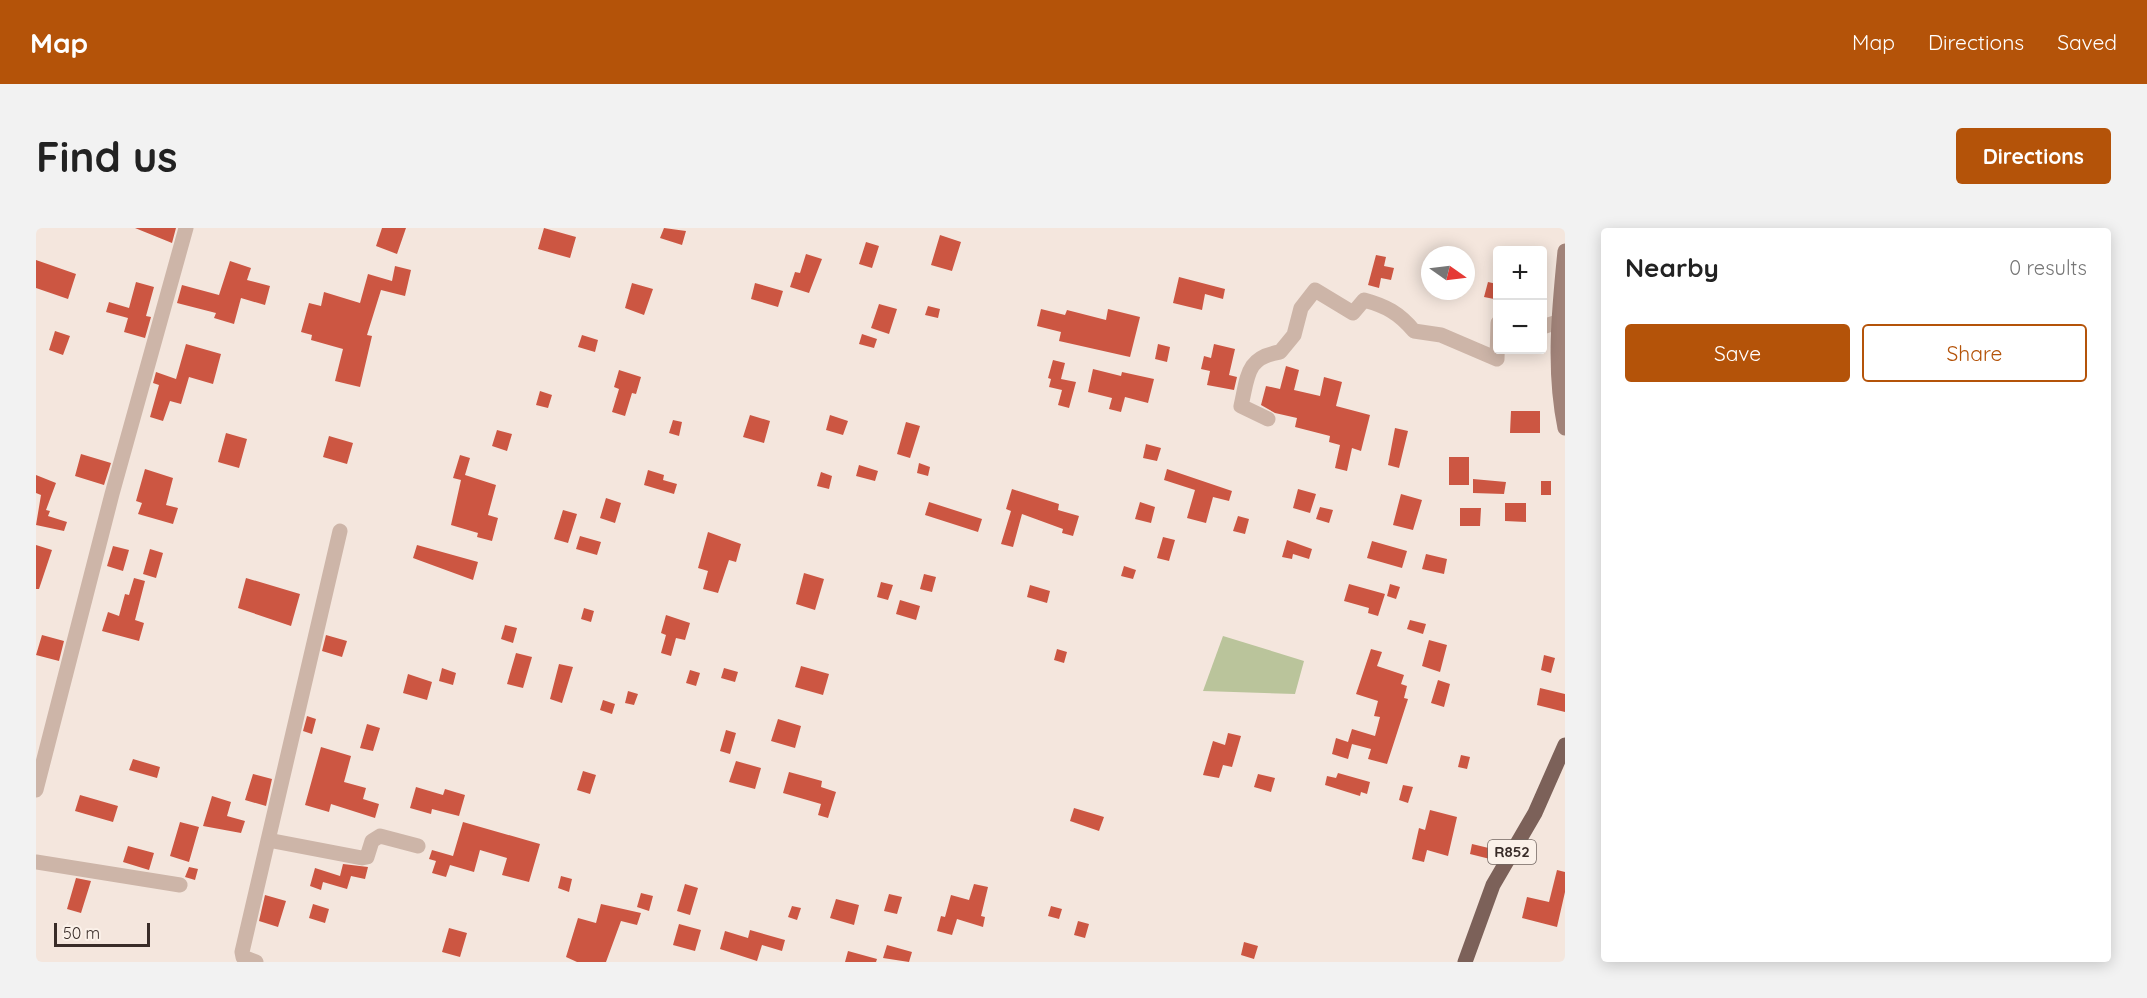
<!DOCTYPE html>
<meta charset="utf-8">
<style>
body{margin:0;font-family:Quicksand,sans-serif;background:#f2f2f2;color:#222}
.controls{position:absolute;right:18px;top:18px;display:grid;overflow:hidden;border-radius:6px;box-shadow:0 3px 15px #0003}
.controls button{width:54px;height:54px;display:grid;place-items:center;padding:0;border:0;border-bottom:2px solid #e0e0e0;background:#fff;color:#222;font:30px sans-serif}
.compass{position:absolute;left:1385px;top:18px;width:54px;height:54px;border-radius:50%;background:#fff;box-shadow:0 3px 15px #0003;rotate:104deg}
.scale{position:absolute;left:18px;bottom:15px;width:96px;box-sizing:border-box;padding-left:6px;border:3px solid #392c28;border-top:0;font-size:16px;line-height:21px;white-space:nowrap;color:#392c28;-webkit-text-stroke:4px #fbf1e9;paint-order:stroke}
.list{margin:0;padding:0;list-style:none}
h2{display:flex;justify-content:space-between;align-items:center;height:78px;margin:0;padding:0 24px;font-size:26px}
h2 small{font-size:20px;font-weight:400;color:#767676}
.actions{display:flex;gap:12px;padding:18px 24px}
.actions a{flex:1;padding:14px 0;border:2px solid #b45309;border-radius:6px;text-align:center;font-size:21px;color:#b45309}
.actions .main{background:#b45309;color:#fff}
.map{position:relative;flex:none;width:1529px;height:734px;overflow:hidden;border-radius:6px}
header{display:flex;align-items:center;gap:36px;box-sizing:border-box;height:84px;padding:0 30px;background:#b45309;color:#fff}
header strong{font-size:28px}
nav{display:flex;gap:33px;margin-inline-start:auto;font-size:21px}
.intro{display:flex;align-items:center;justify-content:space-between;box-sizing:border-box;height:144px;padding:0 36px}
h1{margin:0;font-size:42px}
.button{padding:15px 27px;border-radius:6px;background:#b45309;color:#fff;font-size:21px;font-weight:700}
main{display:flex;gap:36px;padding:0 36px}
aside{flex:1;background:#fff;border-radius:6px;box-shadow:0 3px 15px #0003}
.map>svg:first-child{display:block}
.green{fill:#bac49b}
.building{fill:#cc5642}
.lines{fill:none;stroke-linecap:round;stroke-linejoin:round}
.street{stroke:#cdb5a8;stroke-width:15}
.secondary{stroke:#a18379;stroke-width:15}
.primary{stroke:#7c6159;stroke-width:15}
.labels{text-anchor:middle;stroke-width:6;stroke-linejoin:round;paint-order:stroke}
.shield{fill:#fbf1e9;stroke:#736762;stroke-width:1.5}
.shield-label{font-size:15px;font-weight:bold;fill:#392c28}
</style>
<header>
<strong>Map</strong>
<nav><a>Map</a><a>Directions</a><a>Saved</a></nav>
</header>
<div class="intro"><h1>Find us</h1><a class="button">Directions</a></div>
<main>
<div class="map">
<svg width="1529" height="734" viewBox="0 0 1529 734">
<rect width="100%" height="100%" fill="#f4e6dd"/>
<path class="green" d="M 1187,408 L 1268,433 L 1259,466 L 1167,463 Z"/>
<path class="building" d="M 99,0 L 140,0 L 136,15 Z
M 346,0 L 370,0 L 361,26 L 340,18 Z
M 508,0 L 540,9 L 534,30 L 502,21 Z
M 628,0 L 650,3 L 646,17 L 624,10 Z
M 904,7 L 925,14 L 916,43 L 895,37 Z
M 830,14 L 843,18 L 836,40 L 823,36 Z
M 770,26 L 786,31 L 773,65 L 754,59 L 759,44 L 764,45 Z
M 1340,27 L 1350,29 L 1348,38 L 1358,40 L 1355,52 L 1345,50 L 1343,60 L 1332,57 Z
M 0,32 L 40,46 L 32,71 L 0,60 Z
M 194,33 L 215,40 L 211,52 L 234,58 L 229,77 L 205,70 L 198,96 L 178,90 L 180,85 L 141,75 L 146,57 L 183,67 Z
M 359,38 L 375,42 L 369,68 L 345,62 L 331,107 L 336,108 L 324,159 L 299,153 L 307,121 L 275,112 L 276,107 L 265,104 L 273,75 L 285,78 L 288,64 L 324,75 L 332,46 L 356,53 Z
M 1143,49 L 1189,61 L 1187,71 L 1169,66 L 1166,82 L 1137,75 Z
M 100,54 L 118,59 L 110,88 L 115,89 L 109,110 L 88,104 L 92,90 L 70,84 L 73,74 L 93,80 Z
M 1452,54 L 1461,56 L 1458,71 L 1448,69 Z
M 596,55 L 617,61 L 608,87 L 589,80 Z
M 719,55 L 747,63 L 742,79 L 715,71 Z
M 843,76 L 861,81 L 853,106 L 835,100 Z
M 892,78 L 904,81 L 902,90 L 889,87 Z
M 1005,81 L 1029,87 L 1031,82 L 1070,92 L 1072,81 L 1104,89 L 1094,129 L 1023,113 L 1025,104 L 1001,98 Z
M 19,103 L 34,108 L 27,127 L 13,122 Z
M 826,106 L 841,111 L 838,120 L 823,116 Z
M 546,107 L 562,112 L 559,124 L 542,119 Z
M 150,116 L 185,126 L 177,156 L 153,149 L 145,176 L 134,173 L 127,193 L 114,189 L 123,157 L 117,155 L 120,144 L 140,151 Z
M 1122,116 L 1134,119 L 1131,134 L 1119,131 Z
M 1178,116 L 1199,121 L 1193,147 L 1201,149 L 1198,162 L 1171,157 L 1174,143 L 1165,141 L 1168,128 L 1175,130 Z
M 1017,132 L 1029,135 L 1025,151 L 1040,154 L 1033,180 L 1022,177 L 1026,162 L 1013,159 L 1015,151 L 1012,150 Z
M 1250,138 L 1263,142 L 1258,162 L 1284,168 L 1288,149 L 1306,154 L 1300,178 L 1334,187 L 1325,223 L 1316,220 L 1311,243 L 1299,240 L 1304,217 L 1293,214 L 1294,208 L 1259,199 L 1261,190 L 1239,185 L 1225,177 L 1230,158 L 1244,161 Z
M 1057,141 L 1085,148 L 1086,144 L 1118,151 L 1112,175 L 1089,169 L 1085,184 L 1073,181 L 1076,170 L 1052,164 Z
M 583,142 L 605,149 L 600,166 L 596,165 L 589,188 L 576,184 L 583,161 L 578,159 Z
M 504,163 L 516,167 L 512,180 L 500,177 Z
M 1475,183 L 1504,183 L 1504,205 L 1474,205 Z
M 714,187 L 734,193 L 728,215 L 707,209 Z
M 794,187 L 812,193 L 807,207 L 790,202 Z
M 637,192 L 646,194 L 643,208 L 633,205 Z
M 870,194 L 884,198 L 874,230 L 861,226 Z
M 1359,200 L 1372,203 L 1363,240 L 1352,237 Z
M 461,202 L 476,206 L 471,223 L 456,218 Z
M 190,205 L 211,211 L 203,240 L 182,234 Z
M 293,208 L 317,215 L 311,236 L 287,229 Z
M 1110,216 L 1125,220 L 1121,233 L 1107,230 Z
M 45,226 L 75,235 L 68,257 L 39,248 Z
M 424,227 L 434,230 L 429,247 L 460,257 L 452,287 L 462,290 L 456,313 L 441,309 L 442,305 L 415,297 L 425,252 L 417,250 Z
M 1413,229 L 1433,229 L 1433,257 L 1413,257 Z
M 883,235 L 894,239 L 892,248 L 881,245 Z
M 823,237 L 842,243 L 839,253 L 820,248 Z
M 109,241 L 137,250 L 130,277 L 142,280 L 137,296 L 102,286 L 106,275 L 100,273 Z
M 1131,241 L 1196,263 L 1193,273 L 1177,269 L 1170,295 L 1151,290 L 1159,262 L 1128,252 Z
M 612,242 L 628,247 L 627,252 L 641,256 L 638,266 L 608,257 Z
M 785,244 L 796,248 L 793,261 L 781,258 Z
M 0,247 L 20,255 L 10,282 L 14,283 L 12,288 L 31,294 L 28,303 L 0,297 L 5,267 L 0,265 Z
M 1437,251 L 1470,254 L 1468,266 L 1437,265 Z
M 1505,253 L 1515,253 L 1515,267 L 1505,267 Z
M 976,261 L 1023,276 L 1022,282 L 1043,288 L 1037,308 L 1026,305 L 1027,301 L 986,286 L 977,319 L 965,316 L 975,283 L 970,281 Z
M 1262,261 L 1280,266 L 1274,285 L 1257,280 Z
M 1365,266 L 1386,272 L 1377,302 L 1357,297 Z
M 570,270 L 585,275 L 579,295 L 564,290 Z
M 893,274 L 946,291 L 942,304 L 889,287 Z
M 1104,274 L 1119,279 L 1115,295 L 1099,291 Z
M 1469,275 L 1490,275 L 1490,294 L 1469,293 Z
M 1284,279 L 1297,282 L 1293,295 L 1280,291 Z
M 1424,280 L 1445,280 L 1444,298 L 1424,298 Z
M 527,282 L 541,286 L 532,315 L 518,311 Z
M 1202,288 L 1213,291 L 1209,306 L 1197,303 Z
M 672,304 L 705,316 L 700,334 L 693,332 L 682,365 L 667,361 L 672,343 L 662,340 Z
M 544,308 L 565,314 L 561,327 L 540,321 Z
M 1127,309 L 1139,312 L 1133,333 L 1121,330 Z
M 1251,312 L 1276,321 L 1273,331 L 1257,326 L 1256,331 L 1246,329 Z
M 1336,313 L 1371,323 L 1366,340 L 1331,330 Z
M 0,317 L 16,322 L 3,361 L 0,361 Z
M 381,317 L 442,334 L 437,352 L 377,330 Z
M 77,318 L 93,322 L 87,343 L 71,338 Z
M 114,321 L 127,325 L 120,350 L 107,346 Z
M 1390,326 L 1411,331 L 1408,346 L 1386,341 Z
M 1088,338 L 1100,342 L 1097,351 L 1085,348 Z
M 768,345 L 788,351 L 779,382 L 760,376 Z
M 888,346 L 900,349 L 896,364 L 884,361 Z
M 98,350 L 109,353 L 99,392 L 108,395 L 103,413 L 66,403 L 72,384 L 83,388 L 89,366 L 93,367 Z
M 210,350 L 264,366 L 255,398 L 202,380 Z
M 845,354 L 857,357 L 852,372 L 841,369 Z
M 1313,356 L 1349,366 L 1342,388 L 1332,385 L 1333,380 L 1308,373 Z
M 1354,356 L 1364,359 L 1360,371 L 1351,368 Z
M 994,357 L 1014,363 L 1011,375 L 991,369 Z
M 864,372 L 884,378 L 880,392 L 860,386 Z
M 548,380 L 558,383 L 555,394 L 545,391 Z
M 630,387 L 654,395 L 649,412 L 640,410 L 635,428 L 625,425 L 630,407 L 625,405 Z
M 1374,392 L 1390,396 L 1387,406 L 1371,401 Z
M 469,397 L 481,400 L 477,415 L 465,411 Z
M 6,407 L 28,413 L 23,433 L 0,427 Z
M 290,407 L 311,413 L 306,429 L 286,423 Z
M 1393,412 L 1411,417 L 1404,444 L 1386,438 Z
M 1021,421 L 1031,424 L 1028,435 L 1018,432 Z
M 1335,421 L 1346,424 L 1341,438 L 1368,447 L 1365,456 L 1371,458 L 1368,470 L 1372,471 L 1351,536 L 1332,531 L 1335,521 L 1316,516 L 1312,531 L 1296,526 L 1300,510 L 1312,514 L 1316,501 L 1339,508 L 1344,489 L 1338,488 L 1342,473 L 1320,466 Z
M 480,425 L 496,429 L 487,460 L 471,456 Z
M 1508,427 L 1519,430 L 1515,445 L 1505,442 Z
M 523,436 L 537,439 L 526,475 L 514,471 Z
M 765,438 L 793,446 L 787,467 L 759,459 Z
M 406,440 L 420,445 L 417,457 L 403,453 Z
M 688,440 L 702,444 L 699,454 L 685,450 Z
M 654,442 L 664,445 L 660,458 L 650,455 Z
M 372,446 L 396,454 L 391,472 L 367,465 Z
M 1402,452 L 1414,456 L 1408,479 L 1395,475 Z
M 1504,460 L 1529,466 L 1529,484 L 1501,477 Z
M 592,463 L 602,466 L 598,477 L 589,475 Z
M 567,472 L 579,476 L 576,486 L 564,482 Z
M 271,488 L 280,491 L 276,506 L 267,503 Z
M 742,491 L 765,498 L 759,520 L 735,513 Z
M 331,496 L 344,500 L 337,523 L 324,520 Z
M 690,502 L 700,505 L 694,526 L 684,523 Z
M 1192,505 L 1205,508 L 1196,539 L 1187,537 L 1183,550 L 1167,547 L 1177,513 L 1189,517 Z
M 285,519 L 315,528 L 308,554 L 330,560 L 327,571 L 343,576 L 339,590 L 295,576 L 293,584 L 269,577 Z
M 1425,527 L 1434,529 L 1431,541 L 1422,539 Z
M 97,531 L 124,539 L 121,550 L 93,542 Z
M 700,533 L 725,540 L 719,561 L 693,554 Z
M 547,543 L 560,547 L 554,566 L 541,562 Z
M 753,544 L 786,553 L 785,559 L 800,564 L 792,590 L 782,587 L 785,576 L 747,565 Z
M 1302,545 L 1334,554 L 1331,566 L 1325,564 L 1324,568 L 1289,557 L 1291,548 L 1300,550 Z
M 217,546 L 236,551 L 230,578 L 209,572 Z
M 1222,546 L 1239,550 L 1235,564 L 1218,559 Z
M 1367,557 L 1377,559 L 1372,575 L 1363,572 Z
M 380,559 L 407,567 L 409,561 L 429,567 L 423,588 L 396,581 L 395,586 L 374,580 Z
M 44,567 L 82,578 L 77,594 L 39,583 Z
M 176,568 L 195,574 L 191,588 L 209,593 L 205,605 L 167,598 Z
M 1038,580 L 1068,589 L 1063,603 L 1034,593 Z
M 1394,582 L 1421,589 L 1412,628 L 1391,622 L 1388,634 L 1376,631 L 1383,600 L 1389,602 Z
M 144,594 L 163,599 L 153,634 L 134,628 Z
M 427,594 L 504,616 L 493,654 L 466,647 L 471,630 L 444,622 L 438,644 L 414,637 L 410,649 L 396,645 L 400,633 L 393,631 L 396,622 L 417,628 Z
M 1436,616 L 1461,622 L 1458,632 L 1434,626 Z
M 92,618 L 118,625 L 113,642 L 87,634 Z
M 307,636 L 332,639 L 329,651 L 315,648 L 311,661 L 287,654 L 285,662 L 274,658 L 279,640 L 304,648 Z
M 153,639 L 162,641 L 159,652 L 149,649 Z
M 1521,642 L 1529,644 L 1529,664 L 1521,699 L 1486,690 L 1491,669 L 1513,674 Z
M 525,648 L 536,651 L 533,664 L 522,660 Z
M 40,650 L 55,653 L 45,685 L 31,681 Z
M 649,656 L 662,660 L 654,687 L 641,683 Z
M 938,656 L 952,659 L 945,688 L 949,689 L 947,699 L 921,691 L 916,707 L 901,703 L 905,688 L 909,689 L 915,667 L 933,672 Z
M 605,665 L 617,668 L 613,683 L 601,679 Z
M 853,666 L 866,669 L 861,686 L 848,683 Z
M 229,667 L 250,673 L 242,699 L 223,693 Z
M 800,671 L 823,677 L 818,697 L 794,690 Z
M 277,676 L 293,681 L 289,695 L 273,690 Z
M 565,676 L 605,685 L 601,697 L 585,693 L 570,734 L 541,734 L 530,729 L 542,690 L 560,695 Z
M 756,678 L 765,680 L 761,692 L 752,689 Z
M 1015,678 L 1026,681 L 1023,691 L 1012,688 Z
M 1042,693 L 1053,696 L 1049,710 L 1038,707 Z
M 643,696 L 665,702 L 659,723 L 637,717 Z
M 413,700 L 431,705 L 424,729 L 406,724 Z
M 714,702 L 749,712 L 746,723 L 726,717 L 721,733 L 684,721 L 689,703 L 712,710 Z
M 1208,714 L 1222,718 L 1218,731 L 1205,727 Z
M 851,717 L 876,724 L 873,734 L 847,730 Z
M 812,723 L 841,731 L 840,734 L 809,734 Z"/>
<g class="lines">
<path class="street" d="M 1506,99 L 1522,94
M 1232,191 L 1205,178 C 1212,148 1210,129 1244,124 L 1258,107 L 1265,80 L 1279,62 L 1317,85 L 1328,72 C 1350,78 1363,85 1378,103 L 1405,107 L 1461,131 L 1462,95
M 0,562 L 76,266 L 150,0
M 232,612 L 326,630 L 331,629 L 336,613 L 344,608 L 382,618
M 0,634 L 144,657
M 220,734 L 207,729 L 206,724 L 304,303"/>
<path class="secondary" d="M 1529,23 C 1523,82 1517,142 1529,200"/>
<path class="primary" d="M 1429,734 L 1457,657 L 1499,585 L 1529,517"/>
</g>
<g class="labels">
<rect class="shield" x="1452" y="612" width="48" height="24" rx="4.5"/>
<g class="shield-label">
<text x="1476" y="629">R852</text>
</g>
</g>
</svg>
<div class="controls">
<button>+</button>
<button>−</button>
</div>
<svg class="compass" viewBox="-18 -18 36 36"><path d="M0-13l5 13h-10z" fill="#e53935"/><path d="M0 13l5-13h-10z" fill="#767676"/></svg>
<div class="scale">50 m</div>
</div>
<aside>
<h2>Nearby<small>0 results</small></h2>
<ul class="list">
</ul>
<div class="actions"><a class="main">Save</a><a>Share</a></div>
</aside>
</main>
